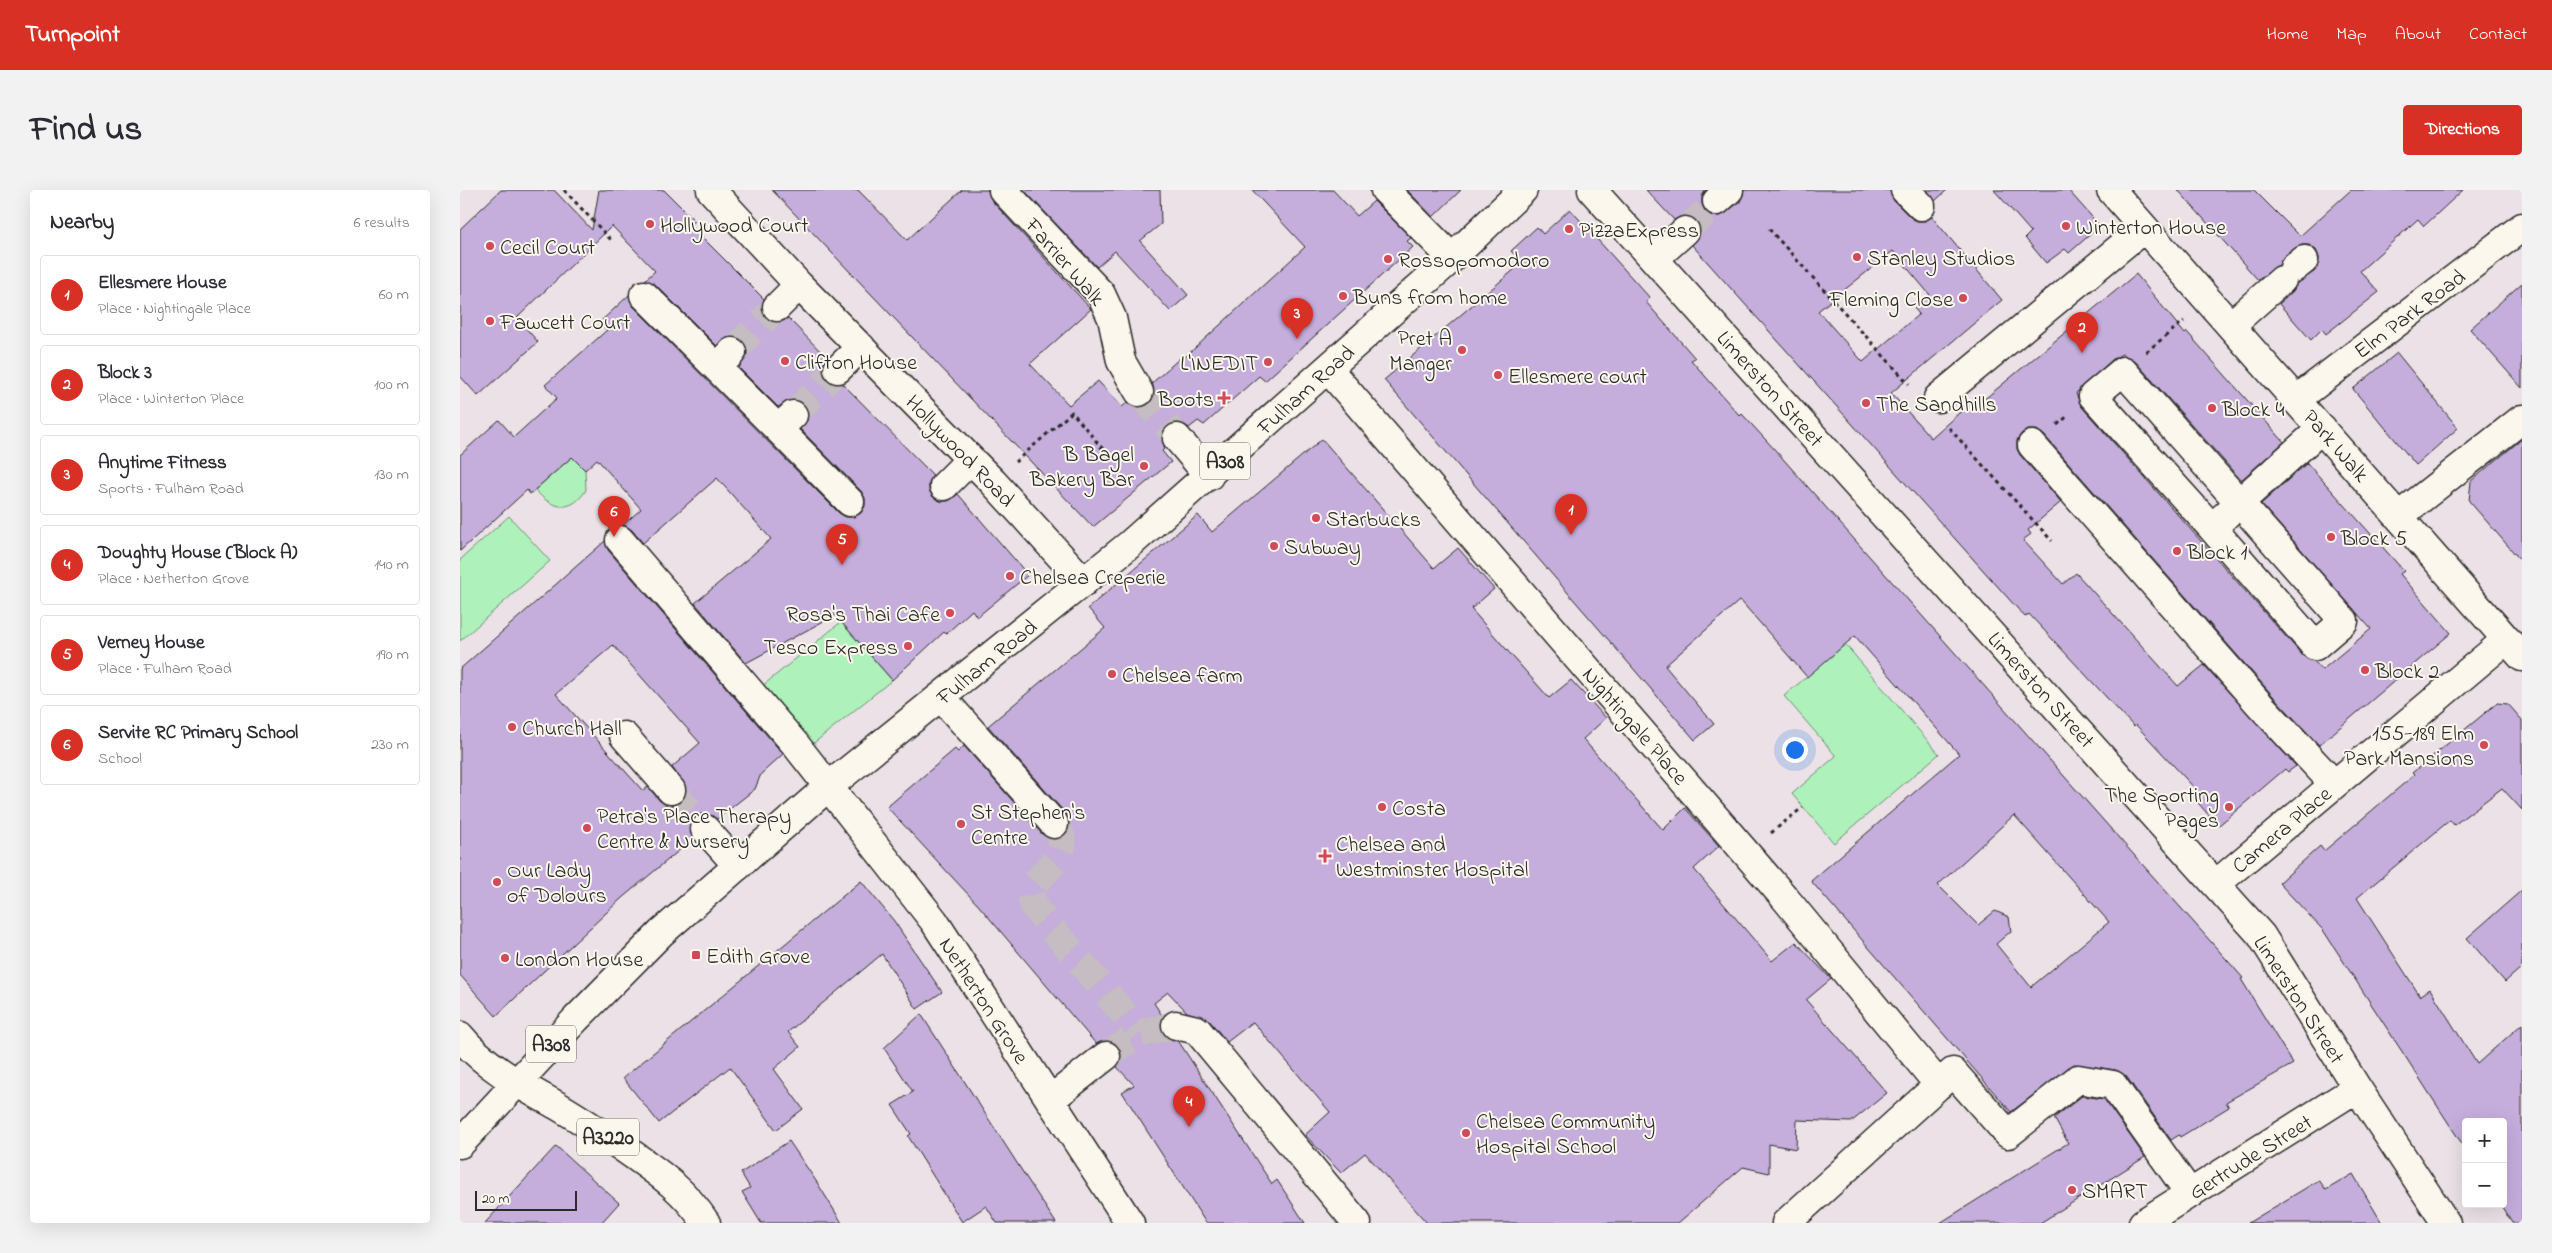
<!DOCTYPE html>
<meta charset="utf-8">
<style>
body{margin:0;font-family:"Indie Flower",sans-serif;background:#f2f2f3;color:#2b2b33}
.controls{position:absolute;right:15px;bottom:15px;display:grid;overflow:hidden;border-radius:5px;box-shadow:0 5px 20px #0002}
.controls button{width:45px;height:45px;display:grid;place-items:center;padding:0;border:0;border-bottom:1px solid #e1e1e2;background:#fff;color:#2b2b33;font:25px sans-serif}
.scale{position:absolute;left:15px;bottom:12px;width:102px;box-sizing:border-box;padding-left:5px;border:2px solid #2b2b2b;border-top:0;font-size:14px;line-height:18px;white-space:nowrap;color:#2b2b2b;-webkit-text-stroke:4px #fbf7ec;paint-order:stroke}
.you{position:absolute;left:1334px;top:559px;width:18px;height:18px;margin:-12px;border:4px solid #fff;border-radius:50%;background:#1a73e8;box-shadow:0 0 0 8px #1a73e833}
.badge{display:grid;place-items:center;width:32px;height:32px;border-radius:50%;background:#d93025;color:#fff;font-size:16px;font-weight:700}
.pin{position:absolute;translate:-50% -41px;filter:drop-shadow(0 1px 2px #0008)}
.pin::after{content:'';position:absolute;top:26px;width:18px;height:15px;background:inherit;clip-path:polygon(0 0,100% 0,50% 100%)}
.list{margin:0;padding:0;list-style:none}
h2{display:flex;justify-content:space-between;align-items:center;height:65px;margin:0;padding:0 20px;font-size:21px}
h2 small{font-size:16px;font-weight:400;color:#7c7c81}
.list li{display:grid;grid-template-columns:32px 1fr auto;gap:15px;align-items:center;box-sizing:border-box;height:80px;margin:0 10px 10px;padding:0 10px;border:1px solid #e1e1e2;border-radius:5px}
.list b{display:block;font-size:19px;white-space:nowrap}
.list p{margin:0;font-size:16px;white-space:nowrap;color:#7c7c81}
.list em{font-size:16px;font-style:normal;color:#7c7c81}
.map{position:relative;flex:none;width:2062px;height:1033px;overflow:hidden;border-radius:5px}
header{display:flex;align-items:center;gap:30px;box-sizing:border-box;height:70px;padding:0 25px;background:#d93025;color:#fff}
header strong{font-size:24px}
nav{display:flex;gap:28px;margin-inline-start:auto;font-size:18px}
.intro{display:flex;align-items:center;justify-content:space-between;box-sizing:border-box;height:120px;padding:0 30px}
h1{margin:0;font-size:35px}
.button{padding:12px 22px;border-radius:5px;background:#d93025;color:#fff;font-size:18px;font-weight:700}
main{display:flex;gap:30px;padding:0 30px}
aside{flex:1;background:#fff;border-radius:5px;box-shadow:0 5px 20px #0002}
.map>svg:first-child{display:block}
.green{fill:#aef1bb;stroke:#6c8e73}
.building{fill:#c5addc;stroke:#2b2b2b;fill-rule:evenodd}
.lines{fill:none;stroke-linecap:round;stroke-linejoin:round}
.minor-tunnel{stroke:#c5bdc1;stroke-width:28;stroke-dasharray:28 14;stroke-linecap:butt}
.minor-casing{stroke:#2b2b2b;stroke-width:31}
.major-casing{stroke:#2b2b2b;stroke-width:31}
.highway-casing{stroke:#2b2b2b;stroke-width:31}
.path{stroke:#2b2b2b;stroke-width:3;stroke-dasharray:4 4;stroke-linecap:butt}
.minor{stroke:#fbf7ec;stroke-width:28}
.major{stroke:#fbf7ec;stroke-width:28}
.highway{stroke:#fbf7ec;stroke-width:28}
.poi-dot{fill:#d1495b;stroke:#fbf7ec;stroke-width:2}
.labels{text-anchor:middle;stroke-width:4;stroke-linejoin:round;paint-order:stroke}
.shield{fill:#fbf7ec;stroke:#696865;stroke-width:1}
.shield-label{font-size:21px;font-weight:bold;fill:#2b2b2b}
.poi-label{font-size:22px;fill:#2b2b2b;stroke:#fbf7ec;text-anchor:start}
.street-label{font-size:22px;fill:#2b2b2b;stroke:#fbf7ec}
</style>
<header>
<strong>Turnpoint</strong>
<nav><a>Home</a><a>Map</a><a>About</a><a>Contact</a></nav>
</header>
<div class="intro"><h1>Find us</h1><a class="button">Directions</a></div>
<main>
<aside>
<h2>Nearby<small>6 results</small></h2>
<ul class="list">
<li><span class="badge">1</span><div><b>Ellesmere House</b><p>Place · Nightingale Place</p></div><em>60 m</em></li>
<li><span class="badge">2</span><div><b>Block 3</b><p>Place · Winterton Place</p></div><em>100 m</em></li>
<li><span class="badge">3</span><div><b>Anytime Fitness</b><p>Sports · Fulham Road</p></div><em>130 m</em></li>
<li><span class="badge">4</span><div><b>Doughty House (Block A)</b><p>Place · Netherton Grove</p></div><em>140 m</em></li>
<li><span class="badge">5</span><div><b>Verney House</b><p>Place · Fulham Road</p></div><em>190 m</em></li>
<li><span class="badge">6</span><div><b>Servite RC Primary School</b><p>School</p></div><em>230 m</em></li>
</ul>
</aside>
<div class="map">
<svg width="2062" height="1033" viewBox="0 0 2062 1033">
<rect width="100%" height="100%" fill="#ebe1e7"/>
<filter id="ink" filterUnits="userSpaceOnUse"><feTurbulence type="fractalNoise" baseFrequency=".02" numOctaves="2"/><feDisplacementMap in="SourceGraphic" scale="10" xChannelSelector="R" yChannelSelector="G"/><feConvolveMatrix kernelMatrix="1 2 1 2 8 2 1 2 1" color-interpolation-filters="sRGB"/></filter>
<g filter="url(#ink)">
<path class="green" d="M 112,267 L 125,280 L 126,300 C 111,324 92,319 75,300 Z
M 49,326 L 90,371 L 0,451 L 0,370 Z
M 381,432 L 432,490 L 349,557 L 301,497 Z
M 1385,454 L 1479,564 L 1374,653 L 1332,604 L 1376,566 L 1324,506 Z"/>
<path class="building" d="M 41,0 L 94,0 L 132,40 L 139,0 L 204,0 L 235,31 L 230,35 L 304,109 L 302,121 L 306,128 L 313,132 L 321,132 L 328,128 L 367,168 L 363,175 L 363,182 L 367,190 L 374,194 L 383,194 L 473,285 L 469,292 L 469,300 L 473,307 L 480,311 L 488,311 L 498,304 L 568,385 L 517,427 L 512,420 L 486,444 L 484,442 L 432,490 L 375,425 L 286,473 L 235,413 L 311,349 L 257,288 L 183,353 L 172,340 L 163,335 L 181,319 L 137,269 L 125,280 L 112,267 L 70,304 L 67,300 L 0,361 L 0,265 L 39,230 L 54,247 L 97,208 L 85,195 L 147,140 L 139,133 L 169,105 L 173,116 L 379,323 L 386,327 L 394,327 L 401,323 L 405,316 L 405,308 L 401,301 L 340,239 L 348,229 L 348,222 L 345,215 L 338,210 L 330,210 L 318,217 L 279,178 L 287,165 L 287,158 L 283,151 L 276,147 L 268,147 L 257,156 L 195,94 L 185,90 L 195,81 L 152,36 L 57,128 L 78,152 L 18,206 L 0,186 L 0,39 Z
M 312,0 L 398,0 L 447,50 L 502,0 L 528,0 L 532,11 L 631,119 L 570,174 L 609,215 L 638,191 L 662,217 L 668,212 L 679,218 L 687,215 L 693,209 L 695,202 L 692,193 L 721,167 L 723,169 L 845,57 L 792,0 L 873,0 L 897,26 L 914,11 L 951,48 L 947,51 L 953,57 L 805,191 L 799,186 L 744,235 L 738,231 L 729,238 L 723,234 L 715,233 L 707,236 L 702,243 L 702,251 L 705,258 L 702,261 L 711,272 L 633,337 Z
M 564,0 L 700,0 L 701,34 L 680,51 L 728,105 L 710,121 L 655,61 L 637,77 Z
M 947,0 L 1001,0 L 973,27 Z
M 1186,0 L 1246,0 L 1242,6 L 1242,14 L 1245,21 L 1252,26 L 1260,26 L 1280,12 L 1284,0 L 1430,0 L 1434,11 L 1450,27 L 1457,31 L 1465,31 L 1472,27 L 1542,110 L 1431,203 L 1471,248 L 1517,207 L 1521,212 L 1676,84 L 1725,144 L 1727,142 L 1824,252 L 1781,290 L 1675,171 L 1662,164 L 1653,169 L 1616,203 L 1621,216 L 1843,466 L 1854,471 L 1862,480 L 1911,439 L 1801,314 L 1847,273 L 1944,381 L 1940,384 L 1991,443 L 1859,555 L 1813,506 L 1584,245 L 1577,240 L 1568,240 L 1562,243 L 1557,250 L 1557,259 L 1560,265 L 1601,312 L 1568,340 L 1571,344 L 1563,350 L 1603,394 L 1616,383 L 1718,496 L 1744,475 L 1836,576 L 1828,582 L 1825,579 L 1758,636 L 1733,607 L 1739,603 L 1676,535 L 1674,537 L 1569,424 L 1565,427 L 1232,55 L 1240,45 L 1240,37 L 1237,31 L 1230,26 L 1222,26 L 1214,30 ZM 1433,61 L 1470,105 L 1454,118 L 1459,124 L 1403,172 L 1358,121 Z
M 1467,0 L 1487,0 L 1475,11 Z
M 1534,0 L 1608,0 L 1640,36 L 1609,63 L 1605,59 L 1586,73 L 1565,48 L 1571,42 Z
M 1718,0 L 1794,0 L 1840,46 L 1891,0 L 2003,0 L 1964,36 L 1958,29 L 1900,81 L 1919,102 L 1866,144 L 1862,139 L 1851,150 L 1819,114 L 1833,101 L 1837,93 L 1854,82 L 1858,76 L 1859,68 L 1856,60 L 1849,55 L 1842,55 L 1835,58 L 1824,66 L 1819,75 L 1798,90 Z
M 1110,19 L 1190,108 L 1186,112 L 1235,168 L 1231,170 L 1280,226 L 1282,224 L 1316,261 L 1783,788 L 1781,789 L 1833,874 L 1766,912 L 1769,917 L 1720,947 L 1719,945 L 1711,950 L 1666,886 L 1656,880 L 1614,874 L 1551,922 L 1351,691 L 1499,564 L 1395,446 L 1347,487 L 1280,410 L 1205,476 L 1254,534 L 1235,550 L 924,190 L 1062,73 L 1051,61 L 1077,37 L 1083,44 ZM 1554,625 L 1649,732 L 1571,797 L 1536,754 L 1551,741 L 1549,727 L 1535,721 L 1518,735 L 1478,695 Z
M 2062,93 L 2062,198 L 2010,139 Z
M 1937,163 L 1998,238 L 1956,275 L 1893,199 Z
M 862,249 L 974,378 L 998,358 L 1034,399 L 1011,419 L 1089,508 L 1111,490 L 1146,528 L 1123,549 L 1203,640 L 1225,618 L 1259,656 L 1234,679 L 1312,771 L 1336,752 L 1371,789 L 1346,810 L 1427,903 L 1391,932 L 1337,930 L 1336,959 L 1309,954 L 1309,983 L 1283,977 L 1218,1033 L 967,1033 L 905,963 L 881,983 L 845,945 L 870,922 L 793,832 L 767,852 L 749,830 L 727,822 L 708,802 L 694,813 L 703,827 L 701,840 L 706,847 L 719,852 L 812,994 L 817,990 L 845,1033 L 746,1033 L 662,902 L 674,895 L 657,877 L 661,864 L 659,857 L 652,852 L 644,851 L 636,854 L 519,716 L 427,617 L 495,559 L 498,562 L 504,556 L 582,644 L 590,649 L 597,649 L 604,646 L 609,638 L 609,630 L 606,624 L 528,536 L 645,438 L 628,418 L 738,325 L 752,342 Z
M 2062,249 L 2062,372 L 2009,311 L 2011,291 Z
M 145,351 L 148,360 L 323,564 L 301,584 L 295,599 L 257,629 L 249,624 L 241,624 L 234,628 L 230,634 L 230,642 L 233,649 L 162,708 L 36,826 L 0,785 L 0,479 ZM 153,455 L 240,553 L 212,577 L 226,598 L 226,606 L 222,611 L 214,615 L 206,615 L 200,611 L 188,597 L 183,601 L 96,504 Z
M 2037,513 L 2048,514 L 2062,530 L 2062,620 L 2042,598 L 1994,635 L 1990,630 L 1897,708 L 1960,806 L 1970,799 L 2017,874 L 2062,834 L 2062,1033 L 2052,1033 L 2040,1014 L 2043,1014 L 2043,932 L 2006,932 L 2006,960 L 1863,740 L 1819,693 L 1860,656 L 1864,661 L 1954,585 L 1952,583 Z
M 401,691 L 434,731 L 482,802 L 457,819 L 422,764 L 328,842 L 340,857 L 314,879 L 343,919 L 316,940 L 270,877 L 199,933 L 163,888 Z
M 2062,700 L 2062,777 L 2045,792 L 2007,748 Z
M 461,824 L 564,984 L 596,1033 L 537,1033 L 526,1016 L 502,1032 L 448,946 L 451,944 L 432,915 L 453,902 L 424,858 Z
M 1622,906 L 1644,909 L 1685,967 L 1580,1033 L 1480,1033 L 1608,953 L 1594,928 Z
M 329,951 L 358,994 L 382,1033 L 301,1033 L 282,1002 L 290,998 L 281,983 Z
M 96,956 L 159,1013 L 141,1033 L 25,1033 Z
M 1893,984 L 1922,1033 L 1788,1033 L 1859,990 L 1866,1000 Z"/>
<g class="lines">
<path class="minor-tunnel" d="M 1225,41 L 1257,11
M 272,162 L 317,117
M 679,202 L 717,248
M 333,225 L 378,179
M 211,600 L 245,639
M 594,634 C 618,664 583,677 570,701 L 574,717 L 680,843
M 646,866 L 680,843 L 716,835"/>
<defs>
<path id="minor" d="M 251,0 L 339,95 L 533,292 L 624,392
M 543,0 L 641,104 L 652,128 L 661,171 L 679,202
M 925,0 L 992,68
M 1132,0 L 1801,745 L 1897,898 L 1986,1033
M 1445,0 L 1461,16
M 1651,0 L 2062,467
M 1257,11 L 1269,0
M 1194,69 L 1225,41
M 1834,78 L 1844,70
M 184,105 L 257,178
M 317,117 L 339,95
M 1771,135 L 1822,90
M 272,162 L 257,178 L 318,239 L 333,225
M 378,179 L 401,157
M 868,179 L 1324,707 L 1479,895
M 1478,208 L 1684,38
M 1837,209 L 2062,37
M 318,239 L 390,312
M 717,248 L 749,286
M 1572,255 L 1801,516 L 1874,594
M 484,296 L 510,270
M 1939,326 L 2062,229
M 1752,338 L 1855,456 L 1884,431 L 1663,181 L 1633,206 L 1752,338 C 1788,304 1825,272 1862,238
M 160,350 L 335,554 L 474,731 L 670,1033
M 481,507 L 594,634
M 164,546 L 211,600
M 245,639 L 278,676
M 1756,694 L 2046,450
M 716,835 L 737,840 L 897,1033
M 590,910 L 646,866
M 1326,1033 L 1493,882 L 1548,944 L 1618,889 L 1653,895 L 1730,1004
M 1683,1033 L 1897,898"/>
<path id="major" d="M 0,954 L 116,829 L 201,743 L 369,596 L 669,355 L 992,68 L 1063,0"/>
<path id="highway" d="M 0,846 C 25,877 64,897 98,916 C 120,929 141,943 162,957 C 196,981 223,998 246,1033"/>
</defs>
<use href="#minor" class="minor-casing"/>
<use href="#major" class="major-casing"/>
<use href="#highway" class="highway-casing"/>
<path class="path" d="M 104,0 L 153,52
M 1309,39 L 1449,194
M 1686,162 L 1724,131
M 1597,235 L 1609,225
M 1489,238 L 1592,351
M 555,272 L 612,222 L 651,269
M 1311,643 L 1343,617"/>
<use href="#minor" class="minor"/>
<use href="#major" class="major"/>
<use href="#highway" class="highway"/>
</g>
</g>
<g class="poi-dot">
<circle cx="190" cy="34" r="5"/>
<circle cx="1606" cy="36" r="5"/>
<circle cx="1109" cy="39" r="5"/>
<circle cx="30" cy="56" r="5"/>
<circle cx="1397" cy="67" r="5"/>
<circle cx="928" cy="69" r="5"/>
<circle cx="883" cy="106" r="5"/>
<circle cx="1503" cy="108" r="5"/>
<circle cx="30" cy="131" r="5"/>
<circle cx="1002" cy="160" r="5"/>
<circle cx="325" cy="171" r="5"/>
<circle cx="808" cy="172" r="5"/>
<circle cx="1038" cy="185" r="5"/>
<path d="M761.5 200.5h5v5h5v5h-5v5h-5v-5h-5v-5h5z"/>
<circle cx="1406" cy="213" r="5"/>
<circle cx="1752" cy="218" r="5"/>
<circle cx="684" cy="276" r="5"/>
<circle cx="856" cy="328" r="5"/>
<circle cx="1871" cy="347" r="5"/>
<circle cx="814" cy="356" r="5"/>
<circle cx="1717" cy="361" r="5"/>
<circle cx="550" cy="386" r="5"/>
<circle cx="490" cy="423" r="5"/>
<circle cx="448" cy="456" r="5"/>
<circle cx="1905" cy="480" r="5"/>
<circle cx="652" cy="484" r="5"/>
<circle cx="52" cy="537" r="5"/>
<circle cx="2024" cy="555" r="5"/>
<circle cx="922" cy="617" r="5"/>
<circle cx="1769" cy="617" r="5"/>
<circle cx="501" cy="634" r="5"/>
<circle cx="127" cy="638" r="5"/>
<path d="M862.5 658.5h5v5h5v5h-5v5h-5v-5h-5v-5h5z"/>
<circle cx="37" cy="692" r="5"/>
<rect x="231" y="760" width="10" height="10" rx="2.5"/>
<circle cx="45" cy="768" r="5"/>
<circle cx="1006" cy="943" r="5"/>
<circle cx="1612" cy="1000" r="5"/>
</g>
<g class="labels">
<g class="shield">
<rect x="740" y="252.5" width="50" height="37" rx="4"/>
<rect x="66" y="835.5" width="50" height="37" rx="4"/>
<rect x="117" y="928.5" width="62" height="37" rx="4"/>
</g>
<g class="shield-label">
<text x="765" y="278">A308</text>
<text x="91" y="861">A308</text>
<text x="148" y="954">A3220</text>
</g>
<g class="poi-label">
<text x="200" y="42">Hollywood Court</text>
<text x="1616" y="44">Winterton House</text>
<text x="1119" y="47">PizzaExpress</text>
<text x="40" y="64">Cecil Court</text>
<text x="1407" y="75">Stanley Studios</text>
<text x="938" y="77">Rossopomodoro</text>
<text x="893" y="114">Buns from home</text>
<text x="1493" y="116" text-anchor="end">Fleming Close</text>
<text x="40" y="139">Fawcett Court</text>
<text x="992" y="155" text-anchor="end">Pret A<tspan x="992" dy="25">Manger</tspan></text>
<text x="335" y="179">Clifton House</text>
<text x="798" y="180" text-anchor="end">L'INEDIT</text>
<text x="1048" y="193">Ellesmere court</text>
<text x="754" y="216" text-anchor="end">Boots</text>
<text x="1416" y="221">The Sandhills</text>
<text x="1762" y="226">Block 4</text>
<text x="674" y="271" text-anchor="end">B Bagel<tspan x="674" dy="25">Bakery Bar</tspan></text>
<text x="866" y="336">Starbucks</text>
<text x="1881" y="355">Block 5</text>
<text x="824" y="364">Subway</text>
<text x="1727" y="369">Block 1</text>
<text x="560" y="394">Chelsea Creperie</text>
<text x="480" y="431" text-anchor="end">Rosa's Thai Cafe</text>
<text x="438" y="464" text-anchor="end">Tesco Express</text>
<text x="1915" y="488">Block 2</text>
<text x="662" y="492">Chelsea farm</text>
<text x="62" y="545">Church Hall</text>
<text x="2014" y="550" text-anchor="end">155-189 Elm<tspan x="2014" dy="25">Park Mansions</tspan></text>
<text x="1759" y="612" text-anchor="end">The Sporting<tspan x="1759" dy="25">Pages</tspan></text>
<text x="932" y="625">Costa</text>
<text x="511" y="629">St Stephen's<tspan x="511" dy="25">Centre</tspan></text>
<text x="137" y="633">Petra's Place Therapy<tspan x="137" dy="25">Centre &amp; Nursery</tspan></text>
<text x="876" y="661">Chelsea and<tspan x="876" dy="25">Westminster Hospital</tspan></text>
<text x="47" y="687">Our Lady<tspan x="47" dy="25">of Dolours</tspan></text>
<text x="246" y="773">Edith Grove</text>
<text x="55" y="776">London House</text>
<text x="1016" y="938">Chelsea Community<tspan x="1016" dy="25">Hospital School</tspan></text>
<text x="1622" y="1008">SMART</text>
</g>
<g class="street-label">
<text transform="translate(606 71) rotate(49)" y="8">Farrier Walk</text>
<text transform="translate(1949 123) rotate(-37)" y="8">Elm Park Road</text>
<text transform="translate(1311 198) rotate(48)" y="8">Limerston Street</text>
<text transform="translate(845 199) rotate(-42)" y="8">Fulham Road</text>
<text transform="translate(1877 255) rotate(49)" y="8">Park Walk</text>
<text transform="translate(501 260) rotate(46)" y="8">Hollywood Road</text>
<text transform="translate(526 471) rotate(-39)" y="8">Fulham Road</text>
<text transform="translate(1582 499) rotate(48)" y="8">Limerston Street</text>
<text transform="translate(1176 535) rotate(49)" y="8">Nightingale Place</text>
<text transform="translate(1821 639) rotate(-40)" y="8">Camera Place</text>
<text transform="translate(1840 809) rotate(57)" y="8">Limerston Street</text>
<text transform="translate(525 810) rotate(57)" y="8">Netherton Grove</text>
<text transform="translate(1790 966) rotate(-32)" y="8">Gertrude Street</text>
</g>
</g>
</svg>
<div class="controls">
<button>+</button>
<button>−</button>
</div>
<div class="scale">20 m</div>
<div class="you"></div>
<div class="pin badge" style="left:1111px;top:345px">1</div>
<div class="pin badge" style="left:1622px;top:163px">2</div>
<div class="pin badge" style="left:837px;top:149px">3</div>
<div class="pin badge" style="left:729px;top:937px">4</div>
<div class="pin badge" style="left:382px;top:375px">5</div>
<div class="pin badge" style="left:154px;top:347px">6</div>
</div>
</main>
